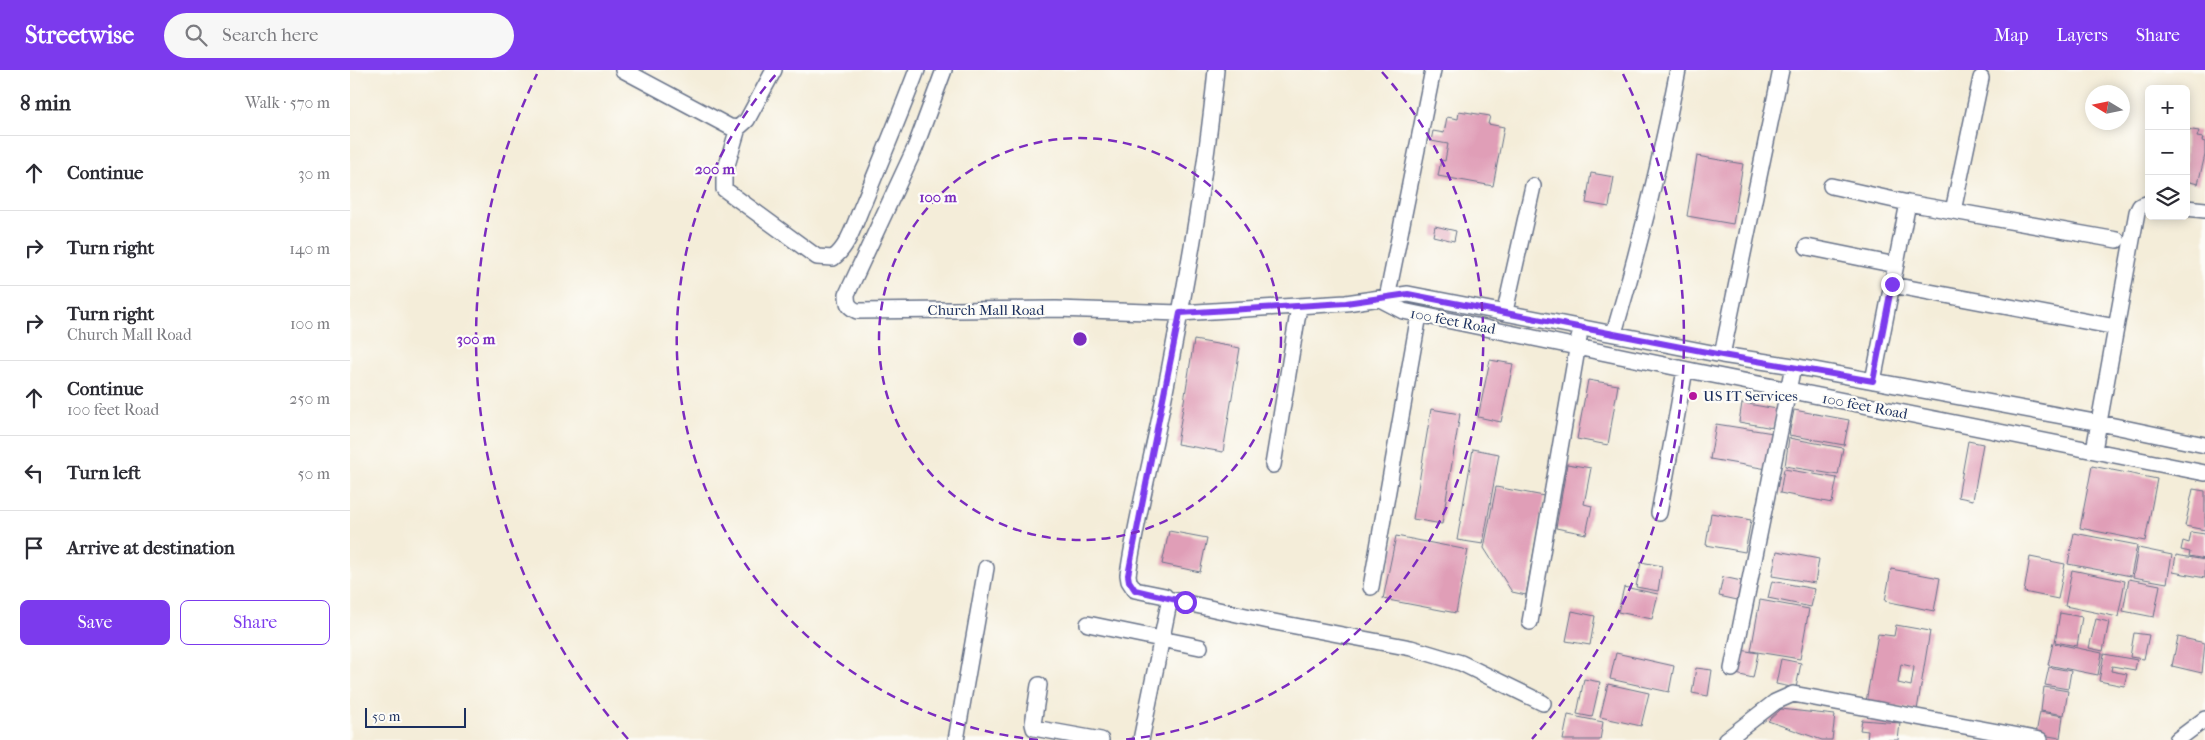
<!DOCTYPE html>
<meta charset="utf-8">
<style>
body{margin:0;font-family:"IM FELL French Canon",serif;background:#f7f7f7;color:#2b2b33}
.controls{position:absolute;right:15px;top:15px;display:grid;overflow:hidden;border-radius:8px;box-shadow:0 2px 12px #0003}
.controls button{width:45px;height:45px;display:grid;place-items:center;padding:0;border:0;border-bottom:1px solid #e1e1e2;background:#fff;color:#2b2b33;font:25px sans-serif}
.compass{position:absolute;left:1735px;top:15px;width:45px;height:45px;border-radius:50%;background:#fff;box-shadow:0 2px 12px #0003;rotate:280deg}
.scale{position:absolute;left:15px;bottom:12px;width:101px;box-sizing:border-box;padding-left:5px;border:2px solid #1b2f5e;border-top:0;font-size:14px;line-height:18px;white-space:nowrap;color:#1b2f5e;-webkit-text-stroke:4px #fdfcf7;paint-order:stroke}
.stop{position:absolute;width:15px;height:15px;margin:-11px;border:4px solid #7c3aed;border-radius:50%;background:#fff}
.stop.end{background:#7c3aed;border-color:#fff;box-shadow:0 1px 5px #0008}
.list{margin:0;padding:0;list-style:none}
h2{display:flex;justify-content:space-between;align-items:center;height:65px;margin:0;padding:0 20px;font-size:21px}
h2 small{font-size:16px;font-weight:400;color:#7c7c81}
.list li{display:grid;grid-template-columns:32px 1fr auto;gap:15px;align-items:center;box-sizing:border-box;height:75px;padding:0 20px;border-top:1px solid #e1e1e2}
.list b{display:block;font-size:19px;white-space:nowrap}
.list p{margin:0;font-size:16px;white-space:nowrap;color:#7c7c81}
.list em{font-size:16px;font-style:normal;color:#7c7c81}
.actions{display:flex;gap:10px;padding:15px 20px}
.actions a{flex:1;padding:11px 0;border:1px solid #7c3aed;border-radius:8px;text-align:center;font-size:18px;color:#7c3aed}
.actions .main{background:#7c3aed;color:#fff}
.icon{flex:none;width:28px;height:28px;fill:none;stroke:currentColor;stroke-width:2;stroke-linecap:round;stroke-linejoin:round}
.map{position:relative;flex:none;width:1855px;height:670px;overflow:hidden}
header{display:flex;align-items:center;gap:30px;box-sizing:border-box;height:70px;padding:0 25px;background:#7c3aed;color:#fff}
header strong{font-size:24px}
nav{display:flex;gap:28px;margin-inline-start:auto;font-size:18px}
.search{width:350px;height:45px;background:#f7f7f7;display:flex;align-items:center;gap:12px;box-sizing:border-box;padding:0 18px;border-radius:28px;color:#7c7c81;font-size:19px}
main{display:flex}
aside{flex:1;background:#fff}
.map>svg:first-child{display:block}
.building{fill:#e09eb7;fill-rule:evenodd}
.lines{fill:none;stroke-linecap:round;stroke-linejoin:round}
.minor-casing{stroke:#677289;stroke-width:18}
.minor{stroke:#fff;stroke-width:15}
.route{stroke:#7c3aed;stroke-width:6}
.ring{fill:none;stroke:#7b2cbf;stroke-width:2.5;stroke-dasharray:9 6}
.poi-dot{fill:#b5179e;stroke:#fdfcf7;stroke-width:2}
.labels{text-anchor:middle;stroke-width:4.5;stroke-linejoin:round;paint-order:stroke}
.street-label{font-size:15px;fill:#1b2f5e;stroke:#fdfcf7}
.poi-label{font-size:15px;fill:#1b2f5e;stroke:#fdfcf7;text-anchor:start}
.centre{fill:#7b2cbf;stroke:#fdfcf7;stroke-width:2.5}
.ring-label{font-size:15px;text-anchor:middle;font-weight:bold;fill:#7b2cbf;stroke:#fdfcf7;stroke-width:4.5;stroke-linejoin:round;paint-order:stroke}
</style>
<header>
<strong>Streetwise</strong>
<div class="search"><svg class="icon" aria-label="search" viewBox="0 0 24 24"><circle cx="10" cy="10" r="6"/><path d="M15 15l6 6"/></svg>Search here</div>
<nav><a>Map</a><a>Layers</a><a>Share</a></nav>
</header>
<main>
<aside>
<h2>8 min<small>Walk · 570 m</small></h2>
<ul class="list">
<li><svg class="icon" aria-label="ahead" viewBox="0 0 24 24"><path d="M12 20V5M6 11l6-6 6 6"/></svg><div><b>Continue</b></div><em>30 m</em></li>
<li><svg class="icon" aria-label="right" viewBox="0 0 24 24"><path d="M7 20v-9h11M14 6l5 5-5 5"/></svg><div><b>Turn right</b></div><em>140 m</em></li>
<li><svg class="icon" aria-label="right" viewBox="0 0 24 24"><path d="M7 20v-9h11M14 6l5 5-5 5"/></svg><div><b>Turn right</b><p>Church Mall Road</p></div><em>100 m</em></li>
<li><svg class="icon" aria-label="ahead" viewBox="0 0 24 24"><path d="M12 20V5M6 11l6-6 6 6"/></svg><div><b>Continue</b><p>100 feet Road</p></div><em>250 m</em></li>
<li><svg class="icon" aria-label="left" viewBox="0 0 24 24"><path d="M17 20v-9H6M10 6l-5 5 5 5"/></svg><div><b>Turn left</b></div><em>50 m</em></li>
<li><svg class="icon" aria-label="arrive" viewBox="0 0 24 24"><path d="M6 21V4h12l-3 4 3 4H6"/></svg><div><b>Arrive at destination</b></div></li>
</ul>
<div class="actions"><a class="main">Save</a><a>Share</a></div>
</aside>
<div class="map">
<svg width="1855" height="670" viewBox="0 0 1855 670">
<rect width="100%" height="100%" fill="#fdfcf7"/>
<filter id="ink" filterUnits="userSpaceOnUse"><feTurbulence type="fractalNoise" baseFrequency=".02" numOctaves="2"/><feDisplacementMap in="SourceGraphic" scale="10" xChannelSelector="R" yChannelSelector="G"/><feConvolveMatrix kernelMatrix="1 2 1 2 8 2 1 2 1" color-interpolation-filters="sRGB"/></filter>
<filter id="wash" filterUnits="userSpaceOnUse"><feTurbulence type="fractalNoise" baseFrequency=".0096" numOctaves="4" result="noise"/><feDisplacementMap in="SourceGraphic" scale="20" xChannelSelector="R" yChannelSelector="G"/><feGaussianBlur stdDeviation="1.12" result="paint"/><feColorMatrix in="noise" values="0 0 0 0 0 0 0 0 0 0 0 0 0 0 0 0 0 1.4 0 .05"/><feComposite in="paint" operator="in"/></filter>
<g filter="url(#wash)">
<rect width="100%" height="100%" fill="#f4edd9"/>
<g id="blocks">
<path class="building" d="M 1109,41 L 1140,46 L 1138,54 L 1154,57 L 1143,116 L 1088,106 L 1091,90 L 1095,91 L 1098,74 L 1081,71 L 1083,61 L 1094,63 L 1097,47 L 1108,49 Z
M 1836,59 L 1849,61 L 1847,67 L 1853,68 L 1852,71 L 1855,72 L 1855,85 L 1848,114 L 1836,111 Z
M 1347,86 L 1393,94 L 1383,154 L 1337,146 Z
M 1241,103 L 1264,107 L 1259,137 L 1236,133 Z
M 1085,156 L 1106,161 L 1104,171 L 1083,166 Z
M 844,270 L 890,278 L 873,382 L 827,374 Z
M 1140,290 L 1163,294 L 1151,352 L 1128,347 Z
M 1238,310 L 1268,315 L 1258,375 L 1227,369 Z
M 1392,333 L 1427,339 L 1423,358 L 1389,352 Z
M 1081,339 L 1110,344 L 1092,454 L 1063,449 Z
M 1444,340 L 1499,350 L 1494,375 L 1439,365 Z
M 1366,354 L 1423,363 L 1417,399 L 1360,389 Z
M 1439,368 L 1493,378 L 1488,405 L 1435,396 Z
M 1618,371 L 1633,374 L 1623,430 L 1608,427 Z
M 1123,379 L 1149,384 L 1133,474 L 1107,470 Z
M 1217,394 L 1241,398 L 1234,434 L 1242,436 L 1236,464 L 1206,458 Z
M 1742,396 L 1807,409 L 1795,471 L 1730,458 Z
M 1434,399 L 1487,408 L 1482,433 L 1430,423 Z
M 1146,417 L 1194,426 L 1176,525 L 1162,522 L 1134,478 Z
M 1843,419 L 1855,421 L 1855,460 L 1835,456 Z
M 1361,443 L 1401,450 L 1395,482 L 1356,475 Z
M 819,461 L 857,468 L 850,502 L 812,494 Z
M 1841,462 L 1855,464 L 1855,489 L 1839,486 L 1840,482 L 1831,480 L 1833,471 L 1839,473 Z
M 1724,463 L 1787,475 L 1781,506 L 1718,494 Z
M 1046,466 L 1118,480 L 1106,543 L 1033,529 Z
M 1788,478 L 1822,485 L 1817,513 L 1783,507 Z
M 1427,481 L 1469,489 L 1465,513 L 1422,506 Z
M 1826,485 L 1855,490 L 1855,508 L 1823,502 Z
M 1680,487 L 1715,494 L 1708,529 L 1674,522 Z
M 1291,492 L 1312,496 L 1308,521 L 1286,517 Z
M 1541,499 L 1590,508 L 1584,541 L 1535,531 Z
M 1722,500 L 1775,511 L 1768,547 L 1715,536 Z
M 1373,507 L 1396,512 L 1392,531 L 1369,526 Z
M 1779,509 L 1810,515 L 1804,547 L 1773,541 Z
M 1422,511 L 1465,519 L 1461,537 L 1418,528 Z
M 1274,517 L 1308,524 L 1302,549 L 1268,542 Z
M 1410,530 L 1459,539 L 1450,589 L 1401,581 Z
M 1222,541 L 1245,546 L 1240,575 L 1216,571 Z
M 1710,543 L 1732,547 L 1727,576 L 1705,572 Z
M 1746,549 L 1759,552 L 1753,581 L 1739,578 Z
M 1546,555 L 1580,561 L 1567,640 L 1516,632 L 1528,564 L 1544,566 ZM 1551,594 L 1564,597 L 1561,616 L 1548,613 Z
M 1784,563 L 1799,565 L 1794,589 L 1780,587 Z
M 1828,567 L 1855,573 L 1852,603 L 1822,596 Z
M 1703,573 L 1752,583 L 1748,605 L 1698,595 Z
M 1391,580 L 1408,583 L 1403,608 L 1386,604 Z
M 1266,583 L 1324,596 L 1319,622 L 1260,609 Z
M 1754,584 L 1787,590 L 1785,600 L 1762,596 L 1761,601 L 1777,604 L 1774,616 L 1749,611 Z
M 1431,589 L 1451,593 L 1446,618 L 1426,614 Z
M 1699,597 L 1721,601 L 1718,619 L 1695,615 Z
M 1346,598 L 1362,600 L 1358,626 L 1342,623 Z
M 1234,609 L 1250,612 L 1242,647 L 1227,644 Z
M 1258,614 L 1299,623 L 1291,656 L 1250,647 Z
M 1694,617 L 1718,621 L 1714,645 L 1691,641 Z
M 1431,639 L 1485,645 L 1482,670 L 1472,670 L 1418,651 Z
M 1690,642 L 1713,646 L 1710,668 L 1686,664 Z
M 1218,645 L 1253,652 L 1250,670 L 1213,670 Z
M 1512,650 L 1550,653 L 1548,670 L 1517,670 L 1518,661 L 1510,660 Z"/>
</g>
</g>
<g filter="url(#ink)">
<use href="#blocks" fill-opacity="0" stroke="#677289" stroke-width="1"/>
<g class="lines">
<defs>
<path id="minor" d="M 273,0 L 380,57 L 388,58 L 397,50 L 424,0
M 594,0 L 565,78 L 497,224 C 497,233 498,237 507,241 L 706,239 L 830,243 L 996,233 L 1058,224 L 1372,285 L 1443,296 L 1750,353 L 1855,375
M 388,58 L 374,105 L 374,119 L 467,187 L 483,188 C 499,177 506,149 514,132 C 532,88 550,45 567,0
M 1481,116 L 1558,133 L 1767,170
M 1836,138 L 1855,140
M 1603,141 L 1631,8
M 1457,177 L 1546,195
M 1542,215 L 1766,257
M 1037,228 L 1083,0
M 1030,229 L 1053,241 L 1348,302 L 1855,403
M 1155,241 L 1183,116
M 1264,263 C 1290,176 1311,89 1328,0
M 1372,285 L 1431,0
M 1523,311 L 1558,133
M 1744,380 L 1787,142 L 1790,136 L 1799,133
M 923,395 L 949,237
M 1309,443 L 1335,300
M 1021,517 L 1069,245
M 818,529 L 919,551 L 1061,578 L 1111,593 L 1193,633
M 1180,552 L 1229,268
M 738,554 L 850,577
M 1382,599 L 1443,296
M 689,615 L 683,654 L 684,658 L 751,670
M 606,670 L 636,498
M 791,670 L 819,533 L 815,526 L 785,520 L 779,511 L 778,505 C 786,449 801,393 812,337 C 834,225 855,114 866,0
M 1376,670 L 1425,632 L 1443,624 L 1690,670
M 1827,670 L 1855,649"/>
</defs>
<use href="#minor" class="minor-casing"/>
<use href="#minor" class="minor"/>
</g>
</g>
<g class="lines" filter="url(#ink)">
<path class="route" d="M 835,532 L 785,520 L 779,511 L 778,505 L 830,243 L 996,233 L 1058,224 L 1372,285 L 1523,311 L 1542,214"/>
</g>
<g class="ring">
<circle cx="730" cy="269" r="201"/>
<path d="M688 670A403 403 0 0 1 428 2M1032 2A403 403 0 0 1 772 670"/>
<path d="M278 669A604 604 0 0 1 187 4M1273 4A604 604 0 0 1 1182 669"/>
</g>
<circle class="poi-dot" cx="1343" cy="326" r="5"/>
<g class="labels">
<g class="street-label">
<text x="636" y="245">Church Mall Road</text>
<text transform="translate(1103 251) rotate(11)" y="5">100 feet Road</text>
<text transform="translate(1515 336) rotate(11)" y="5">100 feet Road</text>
</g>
<g class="poi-label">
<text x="1353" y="331">US IT Services</text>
</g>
</g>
<circle cx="730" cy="269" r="8" class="centre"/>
<g class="ring-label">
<text x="365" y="104">200 m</text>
<text x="588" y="132">100 m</text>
<text x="126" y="274">300 m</text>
</g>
</svg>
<div class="controls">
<button>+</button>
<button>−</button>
<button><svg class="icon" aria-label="layers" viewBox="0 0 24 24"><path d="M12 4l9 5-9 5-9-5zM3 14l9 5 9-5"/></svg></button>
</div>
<svg class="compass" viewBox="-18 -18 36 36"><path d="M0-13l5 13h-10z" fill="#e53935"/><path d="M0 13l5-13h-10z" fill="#7c7c81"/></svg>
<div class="scale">50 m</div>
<div class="stop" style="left:835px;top:532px"></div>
<div class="stop end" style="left:1542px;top:214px"></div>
</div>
</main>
